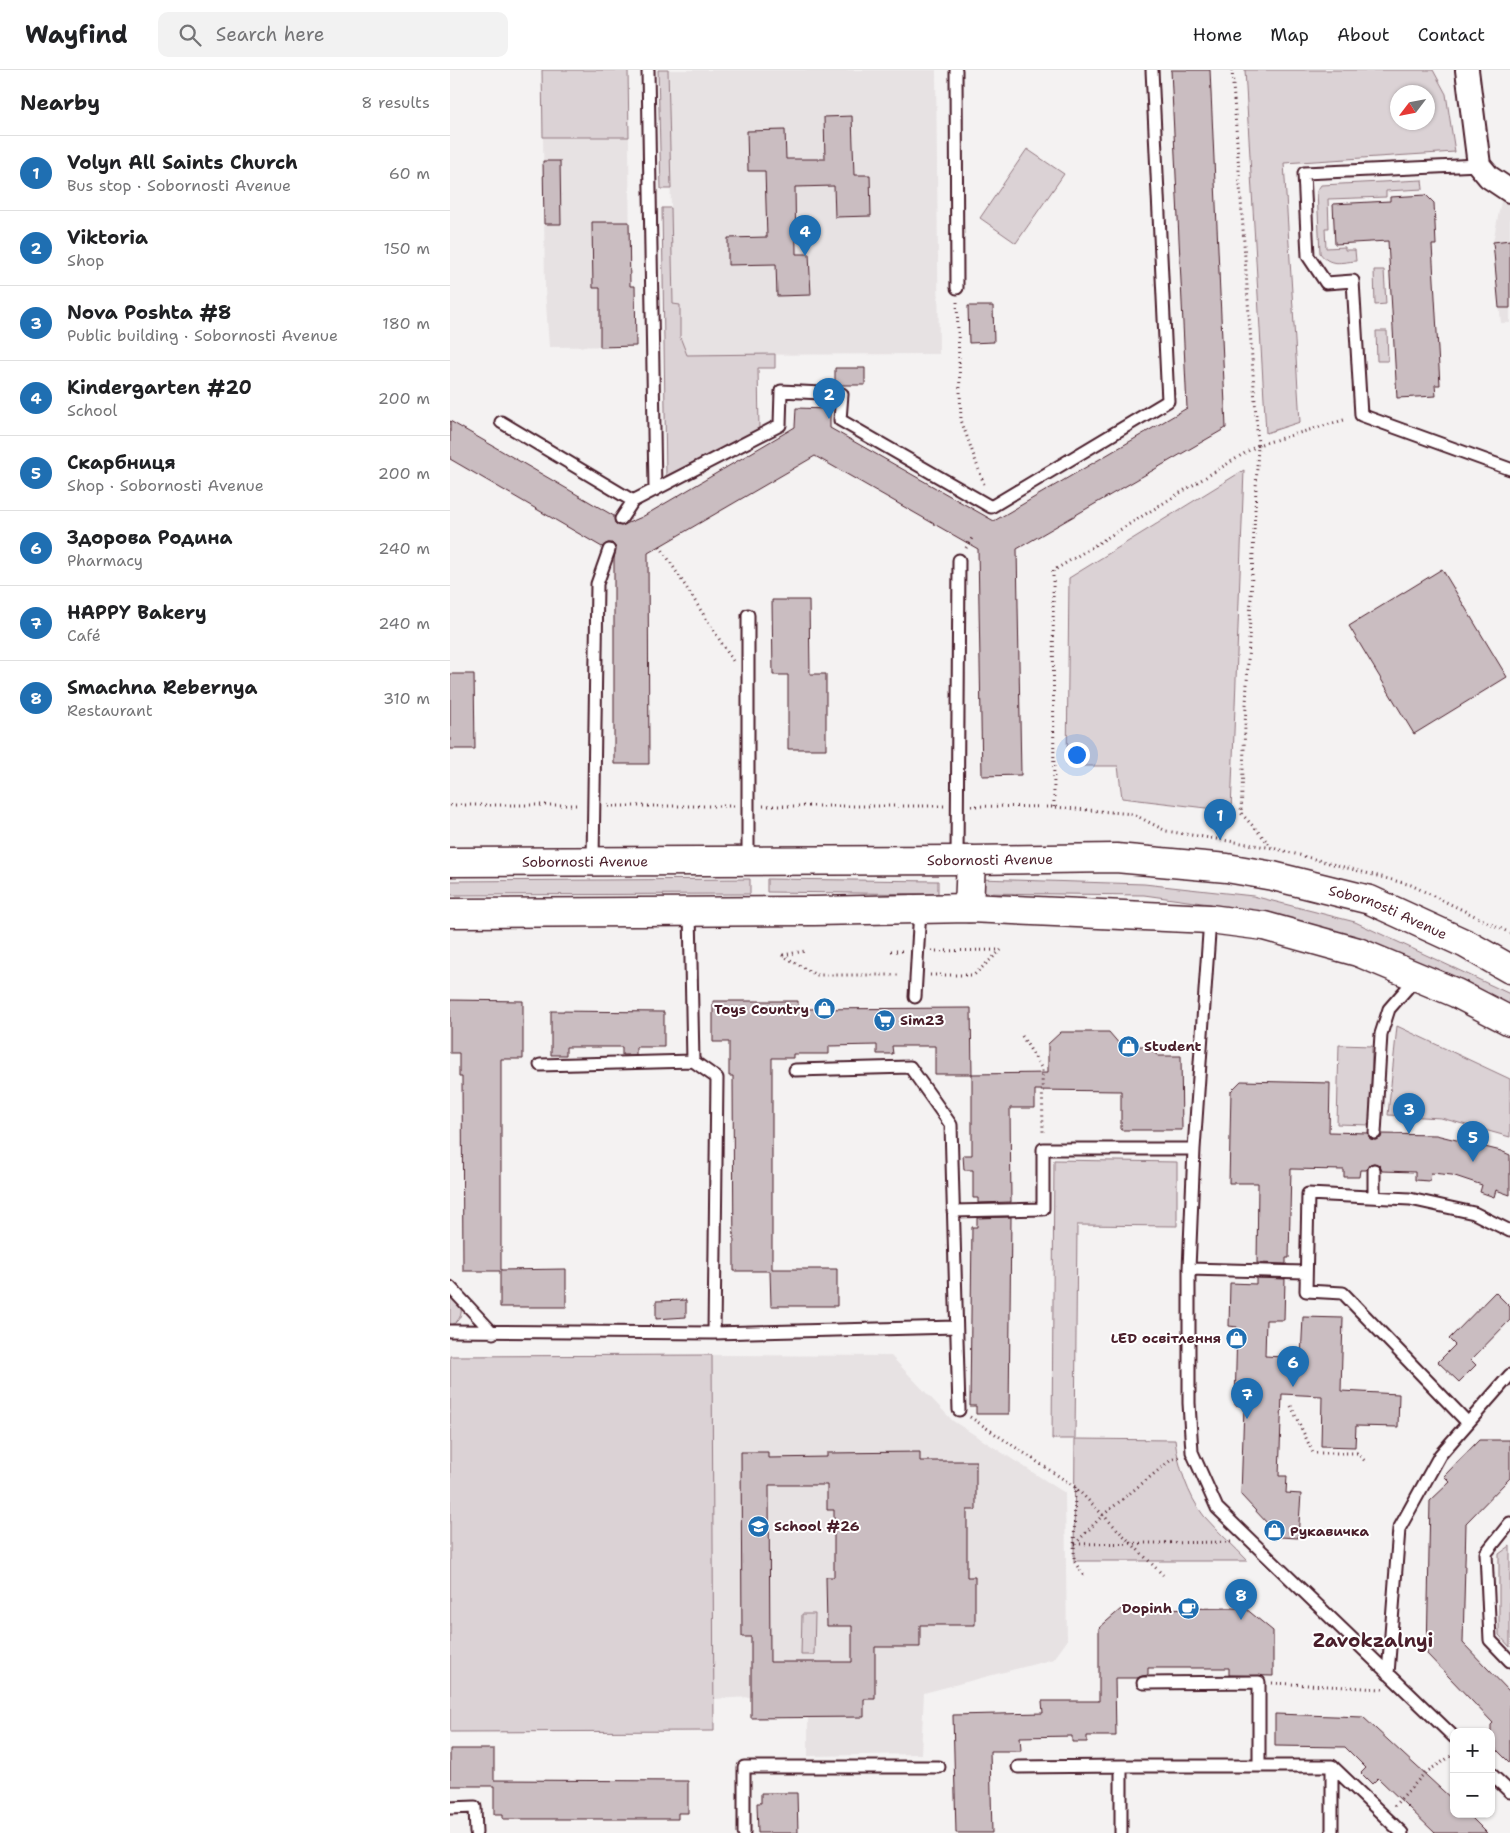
<!DOCTYPE html>
<meta charset="utf-8">
<style>
body{margin:0;font-family:"Shantell Sans",sans-serif;background:#f2f2f2;color:#202124}
.controls{position:absolute;right:15px;bottom:15px;display:grid;overflow:hidden;border-radius:10px;box-shadow:0 1px 4px #0004}
.controls button{width:45px;height:45px;display:grid;place-items:center;padding:0;border:0;border-bottom:1px solid #e0e0e0;background:#fff;color:#202124;font:25px sans-serif}
.compass{position:absolute;left:940px;top:15px;width:45px;height:45px;border-radius:50%;background:#fff;box-shadow:0 1px 4px #0004;rotate:238deg}
.you{position:absolute;left:626px;top:684px;width:18px;height:18px;margin:-12px;border:4px solid #fff;border-radius:50%;background:#1a73e8;box-shadow:0 0 0 8px #1a73e833}
.badge{display:grid;place-items:center;width:32px;height:32px;border-radius:50%;background:#1f6fb2;color:#fff;font-size:16px;font-weight:700}
.pin{position:absolute;translate:-50% -41px;filter:drop-shadow(0 1px 2px #0008)}
.pin::after{content:'';position:absolute;top:26px;width:18px;height:15px;background:inherit;clip-path:polygon(0 0,100% 0,50% 100%)}
.list{margin:0;padding:0;list-style:none}
h2{display:flex;justify-content:space-between;align-items:center;height:65px;margin:0;padding:0 20px;font-size:21px}
h2 small{font-size:16px;font-weight:400;color:#757577}
.list li{display:grid;grid-template-columns:32px 1fr auto;gap:15px;align-items:center;box-sizing:border-box;height:75px;padding:0 20px;border-top:1px solid #e0e0e0}
.list b{display:block;font-size:19px;white-space:nowrap}
.list p{margin:0;font-size:16px;white-space:nowrap;color:#757577}
.list em{font-size:16px;font-style:normal;color:#757577}
.icon{flex:none;width:28px;height:28px;fill:none;stroke:currentColor;stroke-width:2;stroke-linecap:round;stroke-linejoin:round}
.map{position:relative;flex:none;width:1060px;height:1763px;overflow:hidden}
header{display:flex;align-items:center;gap:30px;box-sizing:border-box;height:70px;padding:0 25px;background:#fff;border-bottom:1px solid #e0e0e0}
header strong{font-size:24px}
nav{display:flex;gap:28px;margin-inline-start:auto;font-size:18px}
.search{width:350px;height:45px;background:#f2f2f2;display:flex;align-items:center;gap:12px;box-sizing:border-box;padding:0 18px;border-radius:10px;color:#757577;font-size:19px}
main{display:flex}
aside{flex:1;background:#fff}
.map>svg:first-child{display:block}
.built{fill:#e7e2e3}
.green{fill:#dbd2d5;stroke:#927880;fill-rule:evenodd}
.building{fill:#cabdc1;stroke:#4a1f2b;fill-rule:evenodd}
.lines{fill:none;stroke-linecap:round;stroke-linejoin:round}
.service-casing{stroke:#4a1f2b;stroke-width:15}
.minor-casing{stroke:#4a1f2b;stroke-width:26}
.secondary-casing{stroke:#4a1f2b;stroke-width:31}
.path{stroke:#4a1f2b;stroke-width:3;stroke-dasharray:1 4;stroke-linecap:butt}
.service{stroke:#fff;stroke-width:11}
.minor{stroke:#fff;stroke-width:22}
.secondary{stroke:#fff;stroke-width:28}
.labels{text-anchor:middle;stroke-width:4;stroke-linejoin:round;paint-order:stroke}
.street-label{font-size:14px;fill:#4a1f2b;stroke:#fff}
.poi-label{font-size:14px;font-weight:bold;fill:#4a1f2b;stroke:#fff;text-anchor:start}
.district-label{font-size:19px;font-weight:bold;fill:#4a1f2b;stroke:#fff}
</style>
<header>
<strong>Wayfind</strong>
<div class="search"><svg class="icon" aria-label="search" viewBox="0 0 24 24"><circle cx="10" cy="10" r="6"/><path d="M15 15l6 6"/></svg>Search here</div>
<nav><a>Home</a><a>Map</a><a>About</a><a>Contact</a></nav>
</header>
<main>
<aside>
<h2>Nearby<small>8 results</small></h2>
<ul class="list">
<li><span class="badge">1</span><div><b>Volyn All Saints Church</b><p>Bus stop · Sobornosti Avenue</p></div><em>60 m</em></li>
<li><span class="badge">2</span><div><b>Viktoria</b><p>Shop</p></div><em>150 m</em></li>
<li><span class="badge">3</span><div><b>Nova Poshta #8</b><p>Public building · Sobornosti Avenue</p></div><em>180 m</em></li>
<li><span class="badge">4</span><div><b>Kindergarten #20</b><p>School</p></div><em>200 m</em></li>
<li><span class="badge">5</span><div><b>Скарбниця</b><p>Shop · Sobornosti Avenue</p></div><em>200 m</em></li>
<li><span class="badge">6</span><div><b>Здорова Родина</b><p>Pharmacy</p></div><em>240 m</em></li>
<li><span class="badge">7</span><div><b>HAPPY Bakery</b><p>Café</p></div><em>240 m</em></li>
<li><span class="badge">8</span><div><b>Smachna Rebernya</b><p>Restaurant</p></div><em>310 m</em></li>
</ul>
</aside>
<div class="map">
<svg width="1060" height="1763" viewBox="0 0 1060 1763">
<rect width="100%" height="100%" fill="#f4f2f2"/>
<filter id="ink" filterUnits="userSpaceOnUse"><feTurbulence type="fractalNoise" baseFrequency=".02" numOctaves="2"/><feDisplacementMap in="SourceGraphic" scale="10" xChannelSelector="R" yChannelSelector="G"/><feConvolveMatrix kernelMatrix="1 2 1 2 8 2 1 2 1" color-interpolation-filters="sRGB"/></filter>
<g filter="url(#ink)">
<path class="built" d="M 218,0 L 486,0 L 489,284 L 237,285 L 230,267 L 229,235 L 223,235 Z
M 93,67 L 179,67 L 180,216 L 185,216 L 186,276 L 99,277 L 95,219 Z
M 1051,131 L 1060,134 L 1060,253 L 1051,253 L 1043,172 Z
M 262,1285 L 441,1286 L 503,1351 L 615,1423 L 617,1571 L 604,1589 L 474,1623 L 471,1684 L 358,1686 L 358,1647 L 301,1627 L 264,1629 L 264,1661 L 0,1662 L 0,1286 Z"/>
<path class="green" d="M 92,0 L 178,0 L 179,67 L 93,67 Z
M 208,0 L 218,0 L 221,119 L 211,119 Z
M 795,0 L 983,0 L 996,24 L 1005,82 L 834,93 L 850,352 L 816,363 ZM 948,22 L 978,22 L 978,52 L 948,52 Z
M 577,79 L 614,104 L 566,173 L 530,148 Z
M 972,110 L 973,119 L 936,121 L 936,127 L 878,129 L 879,158 L 875,158 L 876,178 L 895,177 L 895,180 L 905,180 L 906,191 C 891,192 880,197 870,183 L 867,121 L 871,115 Z
M 212,138 L 221,138 L 223,234 L 230,235 L 230,267 L 237,285 L 325,284 L 325,298 L 308,298 L 309,360 L 216,406 Z
M 924,200 L 934,200 L 936,234 L 925,235 Z
M 926,261 L 937,261 L 938,291 L 927,291 Z
M 794,400 L 781,741 L 672,728 L 668,696 L 617,696 L 619,508 Z
M 300,809 L 300,824 L 0,825 L 0,811 Z
M 317,809 L 488,811 L 488,824 L 317,822 Z
M 529,809 L 694,814 L 803,826 L 905,852 L 1060,924 L 1060,939 L 901,865 L 803,840 L 694,825 L 528,823 Z
M 947,956 L 1060,1009 L 1060,1067 L 991,1048 L 938,1045 Z
M 889,975 L 922,976 L 920,1055 L 887,1054 Z
M 604,1090 L 727,1092 L 727,1156 L 627,1155 L 625,1369 L 725,1370 C 728,1395 738,1426 754,1446 C 768,1462 784,1476 798,1491 L 624,1491 L 625,1369 L 602,1369 Z
M 0,1226 C 15,1233 15,1249 0,1256 Z
M 262,1285 L 264,1661 L 0,1662 L 0,1286 Z
M 1060,1476 L 1060,1577 L 1049,1565 L 1049,1484 Z
M 352,1544 L 365,1544 L 364,1585 L 351,1585 Z"/>
<path class="building" d="M 721,0 L 760,0 L 776,358 L 567,479 L 571,705 L 532,706 L 528,479 L 365,386 L 198,483 L 199,694 L 164,694 L 164,489 L 166,478 L 162,473 L 158,473 L 152,477 L 0,389 L 0,351 L 164,446 L 165,453 L 171,456 L 192,447 L 345,357 L 346,338 L 380,339 L 380,358 L 544,451 L 737,338 Z
M 402,46 L 404,105 L 420,105 L 421,146 L 385,147 L 384,116 L 345,117 L 346,184 L 359,184 L 361,225 L 327,226 L 326,194 L 278,195 L 278,168 L 317,167 L 315,101 L 298,101 L 297,61 L 335,60 L 336,89 L 375,89 L 374,47 Z
M 93,91 L 110,91 L 111,154 L 94,154 Z
M 976,125 L 984,133 L 986,175 L 982,175 L 990,315 L 985,315 L 986,326 L 947,328 L 938,171 L 885,174 L 883,134 L 940,131 L 940,127 Z
M 142,152 L 179,152 L 180,216 L 185,216 L 186,276 L 150,277 L 150,218 L 143,218 Z
M 1060,170 L 1060,238 L 1049,238 L 1043,172 Z
M 518,236 L 543,236 L 544,272 L 519,273 Z
M 385,298 L 415,298 L 415,315 L 385,315 Z
M 992,499 L 1057,607 L 964,664 L 899,556 Z
M 322,530 L 359,530 L 360,604 L 376,604 L 376,679 L 338,679 L 338,605 L 323,605 Z
M 0,604 L 24,604 L 25,679 L 0,679 Z
M 0,930 L 73,931 L 73,989 L 51,989 L 51,1200 L 116,1199 L 116,1237 L 50,1237 L 50,1201 L 13,1201 L 12,1007 L 9,1007 L 9,983 L 0,983 Z
M 263,931 L 348,931 L 348,939 L 521,938 L 522,1004 L 485,1004 L 485,976 L 442,976 L 443,984 L 427,984 L 427,975 L 379,976 L 379,984 L 343,984 L 343,988 L 322,988 L 322,1199 L 387,1199 L 387,1236 L 321,1236 L 320,1201 L 284,1201 L 283,1006 L 279,1006 L 279,972 L 263,972 Z
M 101,941 L 214,942 L 214,977 L 186,977 L 186,985 L 172,985 L 172,977 L 116,977 L 116,985 L 101,985 Z
M 611,962 L 659,962 L 671,976 L 697,976 L 708,986 L 731,986 L 732,1060 L 671,1060 L 671,1021 L 585,1020 L 585,1038 L 560,1038 L 561,1132 L 528,1133 L 528,1128 L 523,1128 L 523,1100 L 514,1100 L 513,1085 L 522,1085 L 522,1004 L 598,1003 L 598,974 Z
M 791,1011 L 880,1013 L 879,1062 L 918,1063 L 920,1069 L 925,1070 L 931,1068 L 932,1064 L 986,1065 L 1051,1081 L 1060,1085 L 1060,1125 L 1046,1120 L 1044,1127 L 1030,1122 L 1032,1115 L 1002,1105 L 981,1103 L 980,1111 L 965,1110 L 965,1102 L 932,1101 L 930,1096 L 924,1093 L 920,1094 L 916,1100 L 910,1100 L 909,1107 L 894,1107 L 894,1100 L 841,1099 L 839,1188 L 836,1188 L 836,1194 L 807,1193 L 808,1113 L 779,1113 L 781,1021 Z
M 561,1147 L 559,1344 L 526,1344 L 526,1336 L 520,1336 L 522,1157 L 527,1157 L 527,1148 Z
M 806,1208 L 835,1209 L 834,1250 L 816,1250 L 815,1286 L 851,1288 L 853,1247 L 893,1248 L 891,1321 L 949,1324 L 948,1357 L 906,1356 L 905,1377 L 871,1376 L 872,1326 L 832,1324 L 829,1406 L 837,1406 L 836,1423 L 851,1424 L 848,1468 L 830,1467 L 791,1425 L 794,1336 L 785,1335 L 787,1257 L 779,1256 L 780,1213 L 806,1214 Z
M 1045,1222 L 1060,1237 L 1060,1250 L 1021,1290 L 1026,1295 L 1009,1312 L 988,1292 L 1005,1275 L 999,1269 Z
M 236,1230 L 236,1247 L 206,1249 L 206,1231 Z
M 1029,1370 L 1060,1370 L 1060,1408 L 1016,1453 L 1013,1573 L 1060,1622 L 1060,1693 L 1041,1674 L 1041,1655 L 1043,1653 L 977,1584 L 980,1431 L 1000,1412 L 994,1406 Z
M 291,1382 L 318,1382 L 318,1388 L 377,1387 L 377,1383 L 470,1382 L 470,1391 L 526,1391 L 526,1440 L 517,1440 L 517,1507 L 525,1507 L 525,1555 L 470,1555 L 470,1577 L 425,1577 L 425,1629 L 414,1629 L 414,1647 L 301,1648 L 301,1567 L 292,1567 ZM 319,1415 L 377,1415 L 377,1440 L 384,1440 L 384,1507 L 376,1507 L 377,1556 L 402,1556 L 402,1592 L 320,1592 Z
M 795,1538 L 823,1561 L 823,1606 L 779,1605 L 779,1598 L 698,1598 L 698,1605 L 692,1606 L 687,1608 L 665,1608 L 666,1666 L 637,1666 L 637,1672 L 622,1672 L 622,1666 L 570,1667 L 571,1681 L 540,1681 L 542,1763 L 506,1763 L 503,1645 L 593,1643 L 592,1631 L 649,1631 L 649,1558 L 671,1539 Z
M 825,1644 L 913,1647 L 1004,1731 L 1004,1744 L 1018,1744 L 1037,1763 L 985,1763 L 928,1708 L 922,1714 L 911,1703 L 916,1698 L 895,1677 L 825,1676 Z
M 0,1679 L 44,1679 L 44,1710 L 238,1711 L 238,1743 L 228,1743 L 228,1749 L 53,1749 L 53,1744 L 44,1744 L 44,1716 L 0,1716 Z
M 311,1723 L 347,1723 L 348,1763 L 308,1763 L 307,1733 L 311,1733 Z"/>
<g class="lines">
<defs>
<path id="service" d="M 198,0 L 205,420
M 506,0 L 507,218
M 1029,95 L 854,103 L 858,186 L 876,213 L 903,211 L 911,345 L 1060,399
M 51,352 L 183,431 L 330,355 L 331,321 L 392,324 L 390,350 L 541,437 L 718,331 L 702,0
M 171,449 L 183,431
M 507,790 L 509,490
M 143,791 L 147,514 L 159,480
M 298,791 L 298,545
M 240,842 L 243,991 L 267,1008 L 264,1263
M 760,849 L 744,1079 L 739,1199 L 739,1333 L 742,1382 L 767,1438 L 1004,1667
M 465,927 L 470,839
M 90,995 L 243,991
M 345,1000 L 460,997 L 501,1055 L 509,1340
M 925,1063 L 931,964 L 939,939 L 967,907
M 924,1127 L 924,1100
M 503,1141 L 593,1139 L 593,1079 L 744,1079
M 739,1199 L 856,1202
M 0,1217 L 43,1263
M 0,1261 L 264,1263 L 506,1257
M 1018,1353 L 1060,1305
M 1060,1453 L 1036,1483 L 1040,1570 L 1060,1591
M 938,1604 L 949,1459 L 990,1385 L 1018,1353 L 893,1223 L 856,1221 L 858,1124 L 960,1129 L 1024,1143 L 1060,1161
M 809,1696 L 882,1696 L 882,1763
M 882,1696 L 952,1763
M 568,1697 L 671,1696
M 1041,1704 L 1060,1722
M 0,1738 L 25,1737 L 26,1763
M 294,1763 L 294,1697 L 489,1697
M 671,1763 L 671,1696 L 809,1696 L 809,1612 L 693,1613"/>
<path id="minor" d="M 1017,0 L 1029,95 L 1039,107 L 1060,121"/>
<g id="secondary">
<path id="s1" d="M 0,792 L 521,790 L 666,788 L 777,798 L 823,806 L 920,830 L 1016,874 L 1060,899"/>
<path d="M 519,838 L 521,790"/>
<path d="M 0,843 L 364,841 L 519,838 L 760,849 L 814,856 L 908,882 L 1006,923 L 1060,951"/>
</g>
</defs>
<use href="#service" class="service-casing"/>
<use href="#minor" class="minor-casing"/>
<use href="#secondary" class="secondary-casing"/>
<path class="path" d="M 782,0 L 808,375 L 791,743 L 822,777
M 507,232 L 511,350 L 535,417
M 210,476 L 283,591
M 516,478 L 522,468
M 0,735 L 129,735
M 158,736 L 284,736
M 313,736 L 494,736
M 521,736 L 604,737 L 683,744 L 716,761 L 823,778 L 961,815 L 1060,863
M 604,737 L 603,501 L 808,375 L 897,349
M 441,881 L 455,881
M 481,881 L 550,880
M 332,885 L 366,905 L 451,905
M 333,885 L 355,881
M 480,905 L 524,905 L 551,880
M 572,966 L 592,999 L 593,1064
M 841,1336 L 863,1383 L 907,1383 L 917,1393
M 520,1347 L 625,1417 L 713,1505
M 625,1417 L 624,1491 L 634,1506
M 625,1474 L 781,1472
M 625,1474 L 653,1445 L 721,1390 L 729,1387
M 822,1613 L 933,1619
M 944,1736 L 975,1703 L 1004,1684"/>
<use href="#service" class="service"/>
<use href="#minor" class="minor"/>
<use href="#secondary" class="secondary"/>
</g>
</g>
<defs>
<symbol id="shop-disc" viewBox="-11 -11 22 22"><circle r="9.5" fill="#1f6fb2" stroke="#fff"/><path d="M-5-2.5h2.3a2.7 3.5 0 0 1 5.4 0H5L5.5 6h-11ZM-1.5-2.5h3a1.5 2.3 0 0 0-3 0Z" fill="#fff"/></symbol>
<symbol id="supermarket-disc" viewBox="-11 -11 22 22"><circle r="9.5" fill="#1f6fb2" stroke="#fff"/><path d="M-6-5.5h2.5l.6 2H6L4.5 2H-2.5L-4.4-4H-6ZM-1.5 3.2a1.3 1.3 0 1 0 .1 0ZM3 3.2a1.3 1.3 0 1 0 .1 0Z" fill="#fff"/></symbol>
<symbol id="school-disc" viewBox="-11 -11 22 22"><circle r="9.5" fill="#1f6fb2" stroke="#fff"/><path d="M0-5L7-2L0 1L-7-2ZM-4 1L0 2.5L4 1V4Q0 6-4 4Z" fill="#fff"/></symbol>
<symbol id="cafe-disc" viewBox="-11 -11 22 22"><circle r="9.5" fill="#1f6fb2" stroke="#fff"/><path d="M-5.5-4.5H6V0H3Q3 3.5 0 3.5H-2.5Q-5.5 3.5-5.5 0ZM3-3.2v2h1.7v-2ZM-6 4.5H4V6H-6Z" fill="#fff"/></symbol>
</defs>
<g fill-rule="evenodd">
<use href="#shop-disc" x="362" y="926" width="25" height="25"/>
<use href="#supermarket-disc" x="422" y="938" width="25" height="25"/>
<use href="#shop-disc" x="666" y="964" width="25" height="25"/>
<use href="#shop-disc" x="774" y="1256" width="25" height="25"/>
<use href="#school-disc" x="296" y="1444" width="25" height="25"/>
<use href="#shop-disc" x="812" y="1448" width="25" height="25"/>
<use href="#cafe-disc" x="726" y="1526" width="25" height="25"/>
</g>
<g class="labels">
<g class="street-label">
<text dy="5" stroke="none"><textPath href="#s1" startOffset="540">Sobornosti Avenue</textPath></text>
<text dy="5" stroke="none"><textPath href="#s1" startOffset="135">Sobornosti Avenue</textPath></text>
<text dy="5" stroke="none"><textPath href="#s1" startOffset="945">Sobornosti Avenue</textPath></text>
</g>
<g class="poi-label">
<text x="359" y="944" text-anchor="end">Toys Country</text>
<text x="450" y="955">Sim23</text>
<text x="694" y="981">Student</text>
<text x="771" y="1273" text-anchor="end">LED освітлення</text>
<text x="324" y="1461">School #26</text>
<text x="840" y="1466">Рукавичка</text>
<text x="722" y="1543" text-anchor="end">Dopinh</text>
</g>
<g class="district-label">
<text x="923" y="1577">Zavokzalnyi</text>
</g>
</g>
</svg>
<div class="controls">
<button>+</button>
<button>−</button>
</div>
<svg class="compass" viewBox="-18 -18 36 36"><path d="M0-13l5 13h-10z" fill="#e53935"/><path d="M0 13l5-13h-10z" fill="#757577"/></svg>
<div class="you"></div>
<div class="pin badge" style="left:770px;top:770px">1</div>
<div class="pin badge" style="left:379px;top:349px">2</div>
<div class="pin badge" style="left:959px;top:1064px">3</div>
<div class="pin badge" style="left:355px;top:186px">4</div>
<div class="pin badge" style="left:1023px;top:1092px">5</div>
<div class="pin badge" style="left:843px;top:1317px">6</div>
<div class="pin badge" style="left:797px;top:1349px">7</div>
<div class="pin badge" style="left:791px;top:1550px">8</div>
</div>
</main>
